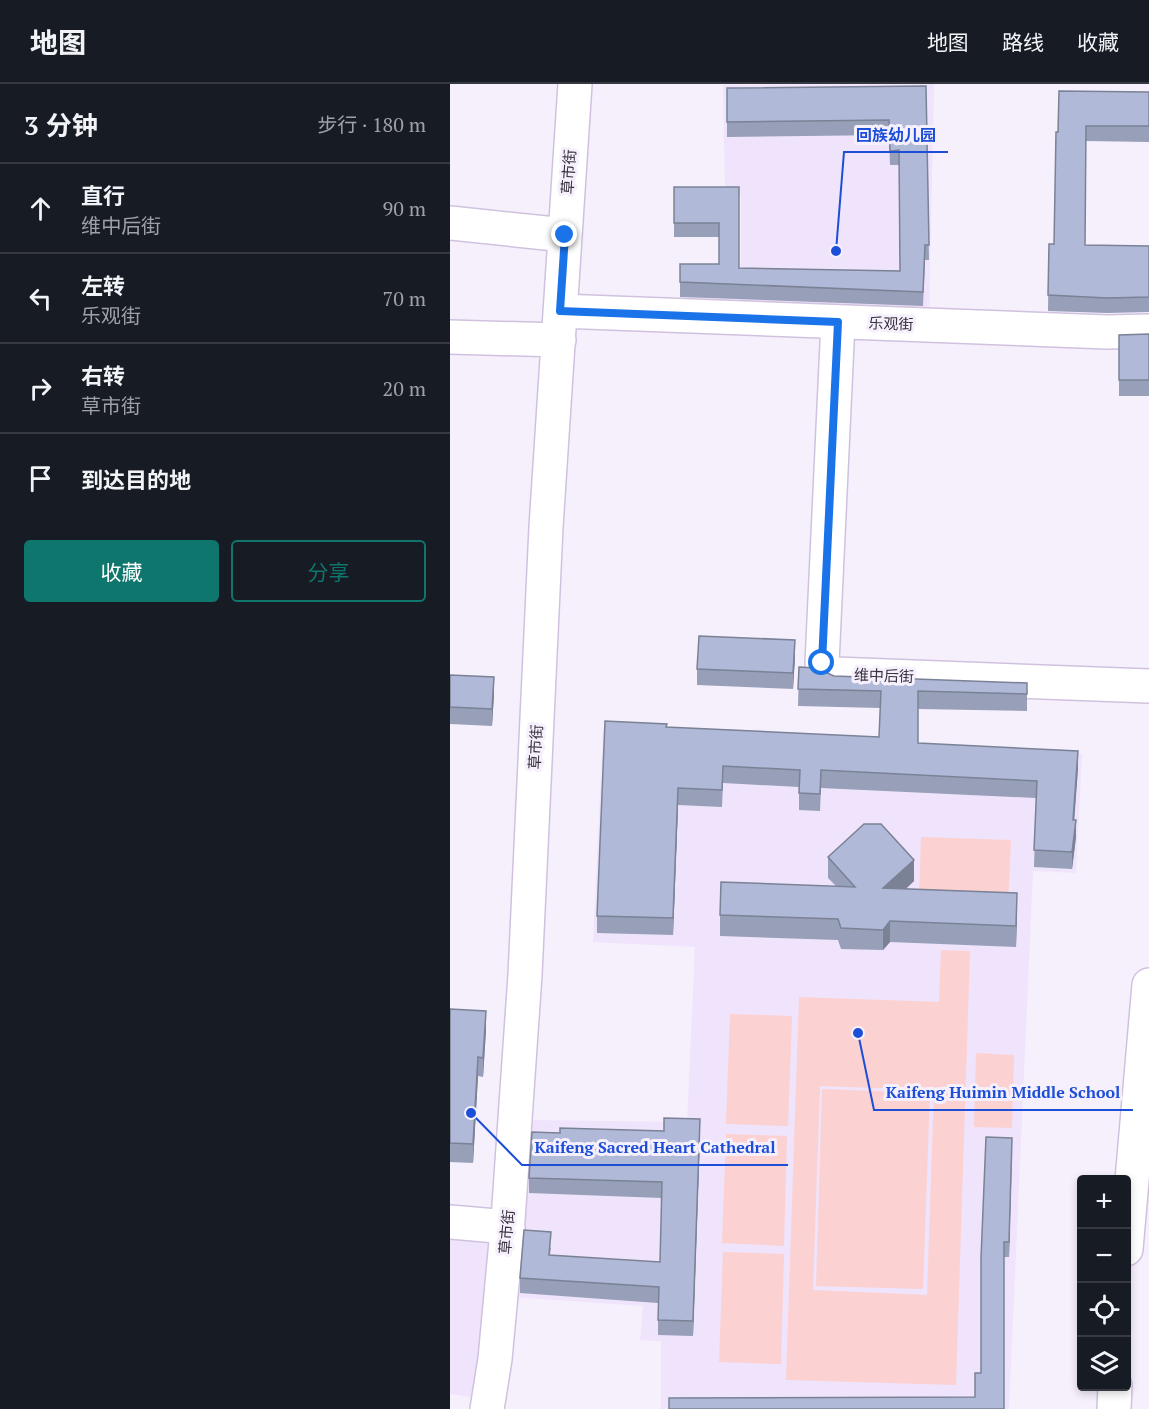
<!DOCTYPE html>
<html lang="zh">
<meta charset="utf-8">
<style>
body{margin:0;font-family:"PT Serif","Noto Sans SC",serif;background:#242831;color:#f1f3f6}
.controls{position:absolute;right:18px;bottom:18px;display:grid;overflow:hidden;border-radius:6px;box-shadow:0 3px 9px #0003}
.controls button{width:54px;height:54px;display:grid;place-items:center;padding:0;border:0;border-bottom:2px solid #363941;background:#171b24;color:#f1f3f6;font:30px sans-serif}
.stop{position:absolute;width:18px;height:18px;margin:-14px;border:4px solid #1a73e8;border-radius:50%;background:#fff}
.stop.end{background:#1a73e8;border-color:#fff;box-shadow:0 2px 6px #0008}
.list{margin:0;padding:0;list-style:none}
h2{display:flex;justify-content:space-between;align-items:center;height:78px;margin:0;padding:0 24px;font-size:26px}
h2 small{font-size:20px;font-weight:400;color:#9ea1a6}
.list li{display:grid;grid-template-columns:39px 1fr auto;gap:18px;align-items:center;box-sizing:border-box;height:90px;padding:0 24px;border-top:2px solid #363941}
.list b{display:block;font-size:22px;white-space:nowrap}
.list p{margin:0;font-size:20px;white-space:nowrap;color:#9ea1a6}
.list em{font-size:20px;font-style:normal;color:#9ea1a6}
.actions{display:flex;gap:12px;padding:18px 24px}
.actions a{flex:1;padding:14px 0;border:2px solid #0f766e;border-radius:6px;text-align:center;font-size:21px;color:#0f766e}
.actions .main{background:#0f766e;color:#fff}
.icon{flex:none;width:33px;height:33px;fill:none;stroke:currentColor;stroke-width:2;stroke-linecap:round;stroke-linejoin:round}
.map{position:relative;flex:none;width:699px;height:1325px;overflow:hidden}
header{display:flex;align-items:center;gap:36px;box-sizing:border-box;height:84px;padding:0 30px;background:#171b24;border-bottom:2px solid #363941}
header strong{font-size:28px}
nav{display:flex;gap:33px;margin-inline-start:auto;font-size:21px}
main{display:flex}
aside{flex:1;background:#171b24}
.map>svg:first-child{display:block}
.built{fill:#efe4fb}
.green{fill:#fcd1d1;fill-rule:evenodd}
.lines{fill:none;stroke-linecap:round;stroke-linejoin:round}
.minor-casing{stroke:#d0c2df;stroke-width:36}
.minor{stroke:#fff;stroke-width:33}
.wall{fill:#979fb9}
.shaded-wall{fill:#7b8296}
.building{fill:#b0b9d7;stroke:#7b8296;stroke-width:1.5}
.route{stroke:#1a73e8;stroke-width:8}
.labels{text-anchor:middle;stroke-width:6;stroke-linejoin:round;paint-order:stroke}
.street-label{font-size:15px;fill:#37313d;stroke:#f6f0fd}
.leader{fill:none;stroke:#1d4ed8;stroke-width:2}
.callout-dot{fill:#1d4ed8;stroke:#f6f0fd;stroke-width:2}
.callout-label{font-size:16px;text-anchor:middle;font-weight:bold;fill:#1d4ed8;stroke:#f6f0fd;stroke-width:6;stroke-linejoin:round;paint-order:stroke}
</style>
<header>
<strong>地图</strong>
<nav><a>地图</a><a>路线</a><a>收藏</a></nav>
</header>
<main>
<aside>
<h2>3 分钟<small>步行 · 180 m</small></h2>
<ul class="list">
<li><svg class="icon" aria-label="ahead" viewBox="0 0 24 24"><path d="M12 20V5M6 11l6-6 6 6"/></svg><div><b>直行</b><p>维中后街</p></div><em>90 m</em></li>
<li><svg class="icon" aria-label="left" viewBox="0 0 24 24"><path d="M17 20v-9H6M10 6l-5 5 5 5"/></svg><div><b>左转</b><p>乐观街</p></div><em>70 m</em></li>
<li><svg class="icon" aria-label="right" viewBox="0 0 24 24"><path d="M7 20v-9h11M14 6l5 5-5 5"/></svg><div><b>右转</b><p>草市街</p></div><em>20 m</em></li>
<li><svg class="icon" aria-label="arrive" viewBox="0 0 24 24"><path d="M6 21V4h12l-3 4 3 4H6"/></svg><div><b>到达目的地</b></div></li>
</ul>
<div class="actions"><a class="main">收藏</a><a>分享</a></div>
</aside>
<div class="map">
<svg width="699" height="1325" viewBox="0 0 699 1325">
<rect width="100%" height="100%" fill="#f6f0fd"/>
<path class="built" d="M 484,0 L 479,232 L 291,223 L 291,111 L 275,111 L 273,1 Z
M 153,647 L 632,670 L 626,789 L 583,787 L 559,1325 L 211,1325 L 211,1257 L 190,1256 L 193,1222 L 60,1213 L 76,1036 L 237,1038 L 245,863 L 143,858 Z
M 0,1149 L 43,1152 L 37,1229 L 21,1313 L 0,1310 Z"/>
<path class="green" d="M 471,753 L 561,756 L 558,820 L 469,816 Z
M 491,866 L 520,867 L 506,1301 L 336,1296 L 349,913 L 489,918 ZM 370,1002 L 484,1006 L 477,1211 L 363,1206 Z
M 280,930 L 342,932 L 338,1042 L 276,1040 Z
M 526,969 L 564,971 L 562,1044 L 524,1043 Z
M 372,1005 L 480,1009 L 473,1205 L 366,1202 Z
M 276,1050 L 337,1052 L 334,1162 L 272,1159 Z
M 273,1168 L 334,1170 L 331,1280 L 269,1278 Z"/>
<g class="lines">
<defs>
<path id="minor" d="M 0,139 L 115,151
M 110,227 L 657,248 L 699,247
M 388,238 L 372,579 L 376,586 L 385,590 L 699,602
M 0,253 L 109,256
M 0,1138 L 58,1143
M 676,1165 L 699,901
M 37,1325 L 45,1275 L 58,1136 L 75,891 L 96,443 L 125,0
M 664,1325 L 665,1302"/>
</defs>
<use href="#minor" class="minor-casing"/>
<use href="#minor" class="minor"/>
</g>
<path class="wall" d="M 476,2 L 479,176 L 475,176 L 473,222 L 230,213 L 230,180 L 269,180 L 269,153 L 224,153 L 224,103 L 289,103 L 289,184 L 450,187 L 449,81 L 440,81 L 439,51 L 277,53 L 277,4 Z
M 699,8 L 699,58 L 636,57 L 635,161 L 699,162 L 699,228 L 657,229 L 598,227 L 599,160 L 604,160 L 608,48 Z
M 699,250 L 699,312 L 669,312 L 669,251 Z
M 345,573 L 343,605 L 247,601 L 247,585 Z
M 349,583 L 384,592 L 577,599 L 577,627 L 468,625 L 468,659 L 628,684 L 624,736 L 626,753 L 622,785 L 584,783 L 586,714 L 371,704 L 370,727 L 349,726 L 349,703 L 273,699 L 272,723 L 228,721 L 223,851 L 147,849 L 147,832 L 217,643 L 429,653 L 430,624 L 348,622 Z
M 0,591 L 44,610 L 42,642 L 0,640 Z
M 378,773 L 464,797 L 456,805 L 567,830 L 566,863 L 440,858 L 433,866 L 391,865 L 388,856 L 270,852 L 270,831 L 386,802 L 378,794 Z
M 0,925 L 36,946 L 33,993 L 28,992 L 23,1079 L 0,1078 Z
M 250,1050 L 243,1252 L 208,1251 L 208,1219 L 70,1209 L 70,1194 L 101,1163 L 100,1171 L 210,1178 L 212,1114 L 79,1109 L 79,1094 Z
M 536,1053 L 562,1054 L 559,1173 L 554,1173 L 554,1325 L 219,1325 L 219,1314 L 525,1313 L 525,1289 L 531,1289 L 531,1174 Z"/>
<path class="shaded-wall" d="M 345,556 L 345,573 L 343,605 L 343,589 Z
M 44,593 L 44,610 L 42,642 L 42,625 Z
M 628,667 L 628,684 L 623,753 L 623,736 Z
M 228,704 L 228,721 L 223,851 L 223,834 Z
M 626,736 L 626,753 L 622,785 L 622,768 Z
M 464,776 L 464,797 L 433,825 L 433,804 Z
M 567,809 L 567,830 L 566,863 L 566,842 Z
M 440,837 L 440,858 L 433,866 L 433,846 Z
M 36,927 L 36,946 L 33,993 L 33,974 Z
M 28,973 L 28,992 L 23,1079 L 23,1060 Z
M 250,1035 L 250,1050 L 243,1252 L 243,1237 Z
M 562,1054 L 562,1069 L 559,1173 L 559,1158 Z"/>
<path class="building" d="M 476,2 L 479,161 L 475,161 L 473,208 L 230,198 L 230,180 L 269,180 L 269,139 L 224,139 L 224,103 L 289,103 L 289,184 L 450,187 L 449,66 L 440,67 L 439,36 L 277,38 L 277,4 Z
M 609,7 L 699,8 L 699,42 L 636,42 L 635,161 L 699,162 L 699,213 L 657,214 L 598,211 L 599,160 L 604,160 L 606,48 L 608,48 Z
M 699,250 L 699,296 L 669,296 L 669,251 Z
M 249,552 L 345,556 L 343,589 L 247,585 Z
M 349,583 L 366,584 L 384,592 L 577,599 L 577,610 L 468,607 L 468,659 L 628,667 L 623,736 L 626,736 L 622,768 L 584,766 L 587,697 L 371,686 L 370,710 L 349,709 L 350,686 L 273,682 L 272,706 L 228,704 L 223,834 L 147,832 L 155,637 L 217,640 L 216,643 L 429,653 L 431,607 L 348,605 Z
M 0,591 L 44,593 L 42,625 L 0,623 Z
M 414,740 L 431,740 L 464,776 L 433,804 L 567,809 L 566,842 L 440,837 L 433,846 L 391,844 L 388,835 L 270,831 L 271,798 L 405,803 L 378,773 Z
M 0,925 L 36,927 L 33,974 L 28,973 L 23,1060 L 0,1059 Z
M 214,1034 L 250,1035 L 243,1237 L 208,1236 L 209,1203 L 70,1194 L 74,1146 L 101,1148 L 99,1171 L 210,1178 L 212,1098 L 79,1094 L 82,1048 L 110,1049 L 110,1044 L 214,1047 Z
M 536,1053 L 562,1054 L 559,1158 L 554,1158 L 554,1325 L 219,1325 L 219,1314 L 525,1313 L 525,1289 L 531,1289 L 531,1174 Z"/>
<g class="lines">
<path class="route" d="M 115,151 L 110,227 L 388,238 L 372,579"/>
</g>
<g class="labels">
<g class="street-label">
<text transform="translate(119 88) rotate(-86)" y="5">草市街</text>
<text transform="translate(441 240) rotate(2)" y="5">乐观街</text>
<text transform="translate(434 592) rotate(2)" y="5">维中后街</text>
<text transform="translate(86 663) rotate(-87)" y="5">草市街</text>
<text transform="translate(57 1148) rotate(-85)" y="5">草市街</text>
</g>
</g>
<path class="leader" d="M386 167L394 68H498M408 949L424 1026H683M21 1029L72 1081H338"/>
<g class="callout-dot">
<circle cx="386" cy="167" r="6"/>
<circle cx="408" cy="949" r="6"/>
<circle cx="21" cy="1029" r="6"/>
</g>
<g class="callout-label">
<text x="446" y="57">回族幼儿园</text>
<text x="553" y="1014">Kaifeng Huimin Middle School</text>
<text x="205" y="1069">Kaifeng Sacred Heart Cathedral</text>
</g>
</svg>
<div class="controls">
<button>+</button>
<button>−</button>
<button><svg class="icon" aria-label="locate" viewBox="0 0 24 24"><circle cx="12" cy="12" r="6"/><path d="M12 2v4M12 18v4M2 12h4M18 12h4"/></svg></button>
<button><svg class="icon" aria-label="layers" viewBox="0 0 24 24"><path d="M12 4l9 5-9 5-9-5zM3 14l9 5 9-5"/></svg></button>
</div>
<div class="stop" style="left:372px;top:579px"></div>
<div class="stop end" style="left:115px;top:151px"></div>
</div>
</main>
